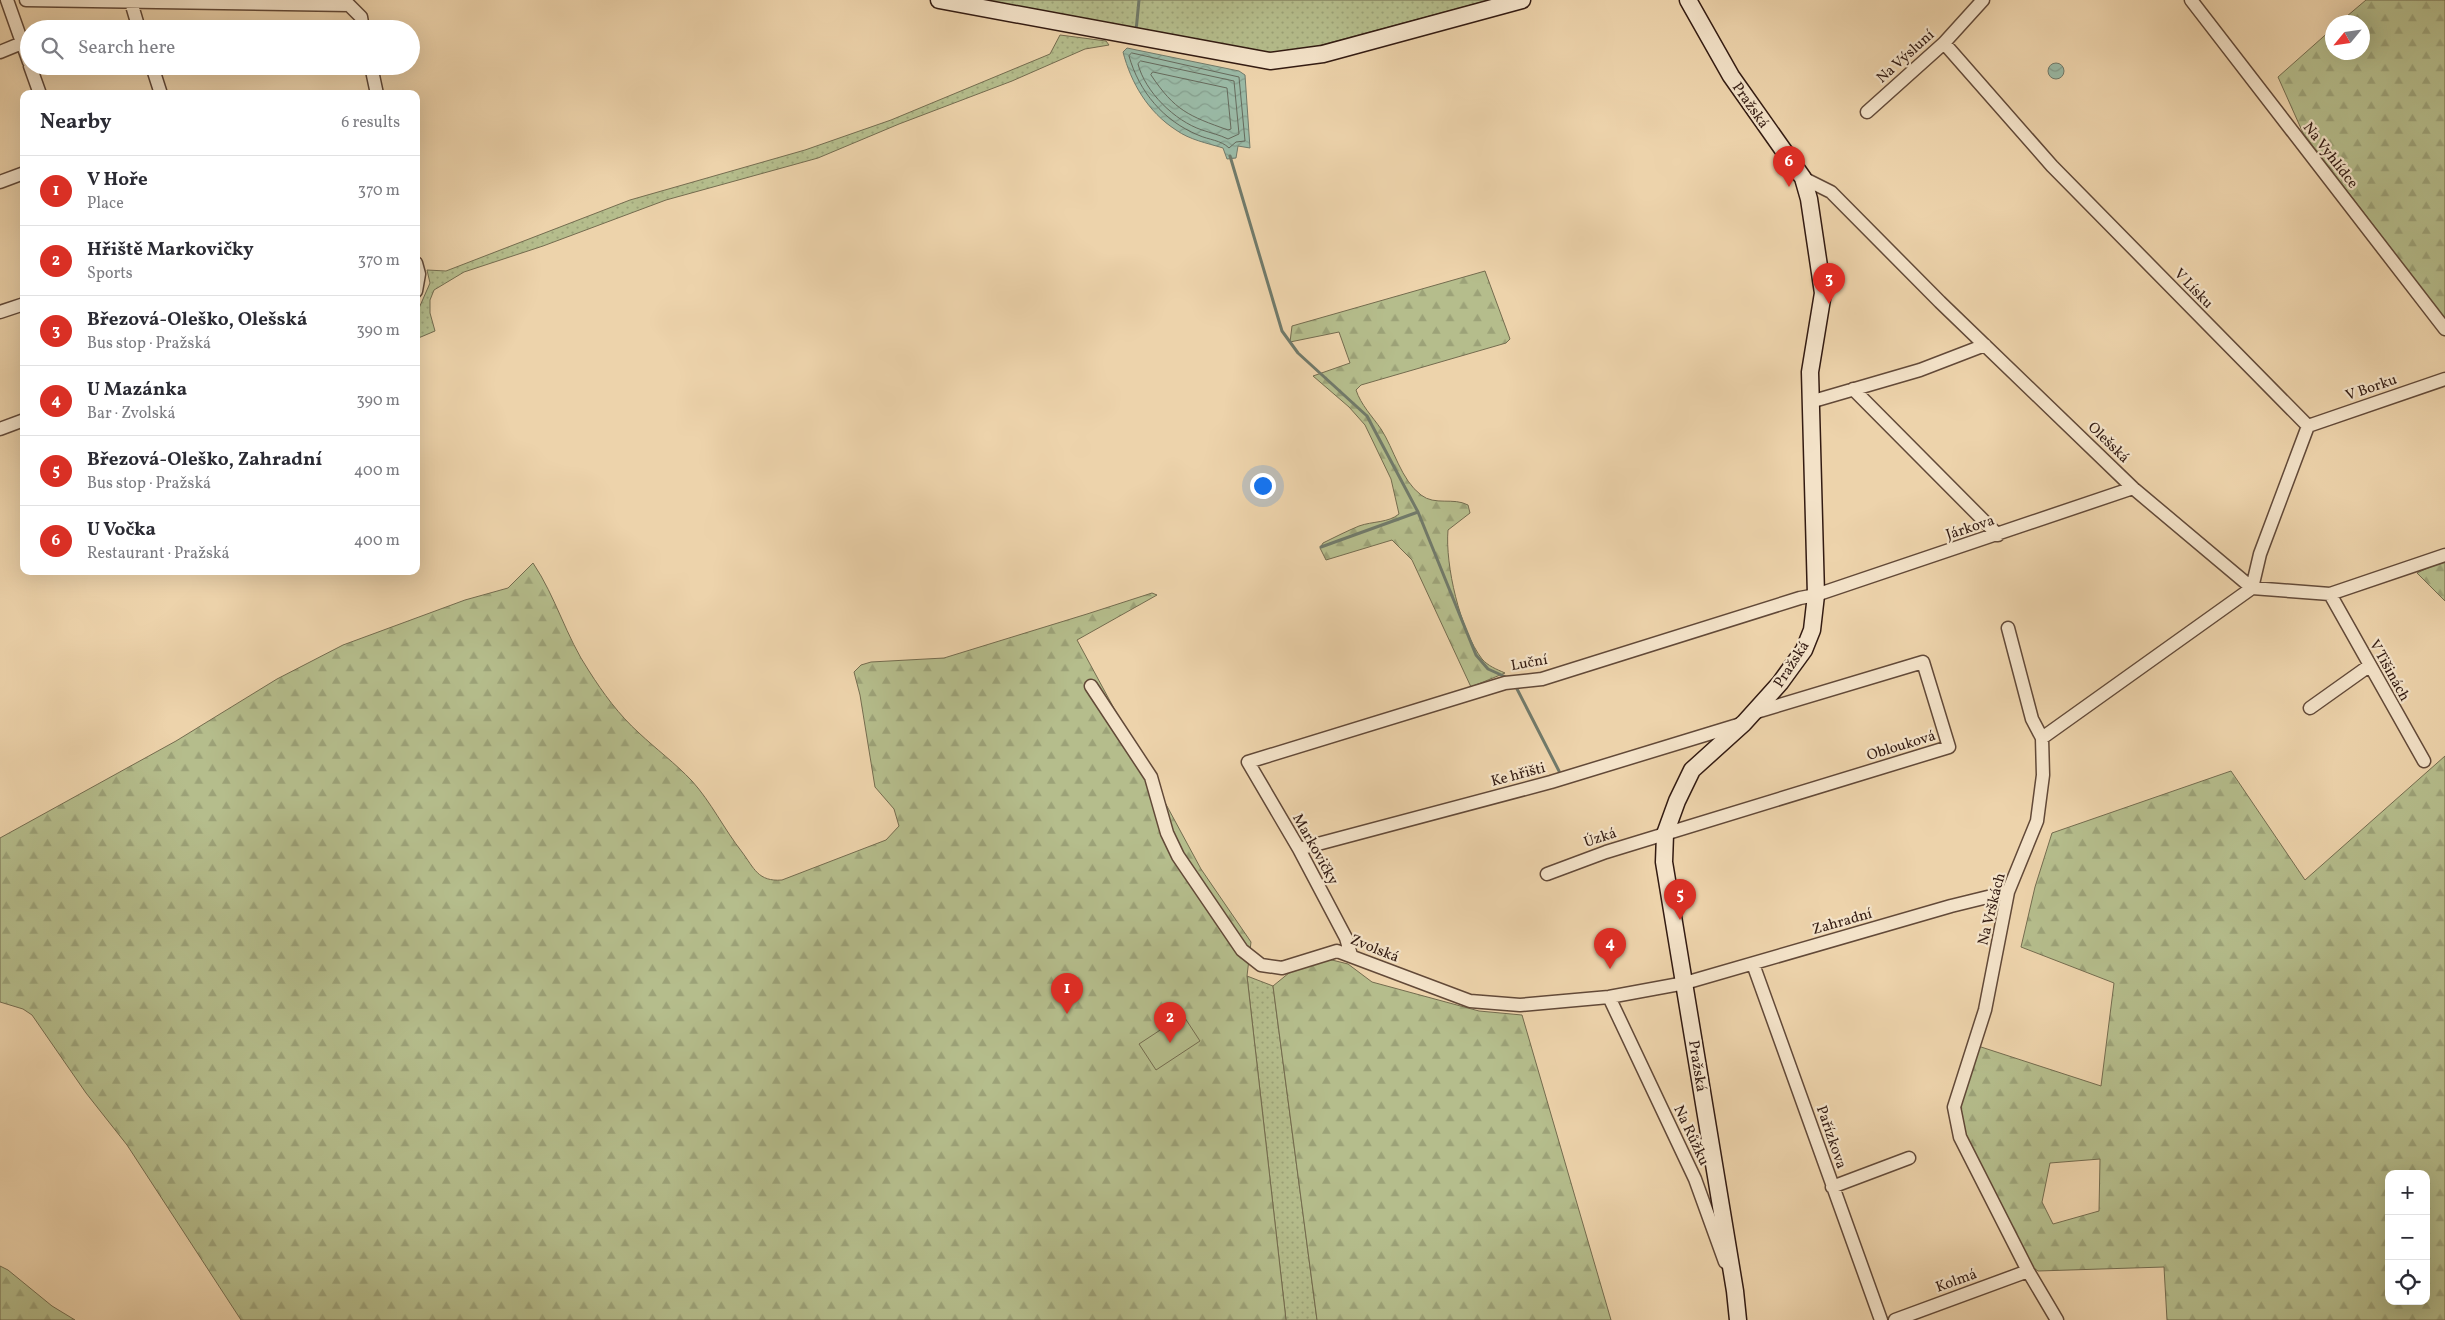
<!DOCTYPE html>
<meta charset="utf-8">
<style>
body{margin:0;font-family:Vollkorn,serif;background:#f7f7f7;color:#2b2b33}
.controls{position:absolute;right:15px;bottom:15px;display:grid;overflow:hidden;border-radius:10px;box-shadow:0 5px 20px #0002}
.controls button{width:45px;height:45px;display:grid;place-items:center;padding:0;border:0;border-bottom:1px solid #e1e1e2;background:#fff;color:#2b2b33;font:25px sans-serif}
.compass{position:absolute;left:2325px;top:15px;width:45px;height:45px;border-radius:50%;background:#fff;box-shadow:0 5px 20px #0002;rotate:241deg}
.you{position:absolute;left:1262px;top:485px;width:18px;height:18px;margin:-12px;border:4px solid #fff;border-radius:50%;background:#1a73e8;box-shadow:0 0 0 8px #1a73e833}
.badge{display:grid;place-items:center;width:32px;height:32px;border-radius:50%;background:#d93025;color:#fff;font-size:16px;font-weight:700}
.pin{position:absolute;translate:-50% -41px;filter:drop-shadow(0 1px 2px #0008)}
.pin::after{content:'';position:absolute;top:26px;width:18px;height:15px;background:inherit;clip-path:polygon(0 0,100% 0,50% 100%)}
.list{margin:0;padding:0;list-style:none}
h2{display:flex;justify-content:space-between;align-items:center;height:65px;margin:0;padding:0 20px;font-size:21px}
h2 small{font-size:16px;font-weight:400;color:#7c7c81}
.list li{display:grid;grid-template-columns:32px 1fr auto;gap:15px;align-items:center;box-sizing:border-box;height:70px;padding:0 20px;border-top:1px solid #e1e1e2}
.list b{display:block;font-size:19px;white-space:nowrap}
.list p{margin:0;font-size:16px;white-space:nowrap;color:#7c7c81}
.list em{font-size:16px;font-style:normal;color:#7c7c81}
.icon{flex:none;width:28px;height:28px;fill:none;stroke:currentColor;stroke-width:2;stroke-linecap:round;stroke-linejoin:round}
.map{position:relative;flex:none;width:2445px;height:1320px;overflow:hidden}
.search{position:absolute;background:#fff;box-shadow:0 5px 20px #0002;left:20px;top:20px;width:400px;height:55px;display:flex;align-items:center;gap:12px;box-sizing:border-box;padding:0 18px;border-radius:28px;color:#7c7c81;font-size:19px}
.panel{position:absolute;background:#fff;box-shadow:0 5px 20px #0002;left:20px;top:90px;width:400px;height:485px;border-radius:10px}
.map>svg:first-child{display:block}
.grass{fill:url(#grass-dots);stroke:#746c4f}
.forest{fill:url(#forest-firs);stroke:#746c4f;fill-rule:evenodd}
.pitch{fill:#b5bd8c;stroke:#746c4f}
.water{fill:url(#water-waves);stroke:#717a6a}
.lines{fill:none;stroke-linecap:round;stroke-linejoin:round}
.shore{stroke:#666a5c;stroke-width:1}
.stream{stroke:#717a6a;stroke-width:3}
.street-casing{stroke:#624938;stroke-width:15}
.secondary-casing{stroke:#331b12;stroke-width:19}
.street{stroke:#f3e2c8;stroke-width:12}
.secondary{stroke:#f3e2c8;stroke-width:16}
.labels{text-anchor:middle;stroke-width:4.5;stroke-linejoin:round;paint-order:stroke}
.street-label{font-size:15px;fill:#331b12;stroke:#f3e2c8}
</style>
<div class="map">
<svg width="2445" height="1320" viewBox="0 0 2445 1320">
<defs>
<pattern id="grass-dots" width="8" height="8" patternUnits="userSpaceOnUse" patternTransform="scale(1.25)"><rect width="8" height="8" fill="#b5bd8c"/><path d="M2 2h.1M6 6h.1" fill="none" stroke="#9ca278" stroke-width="1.8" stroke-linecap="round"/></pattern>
<pattern id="forest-firs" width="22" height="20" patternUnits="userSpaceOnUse" patternTransform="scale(1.25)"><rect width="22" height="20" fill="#b5bd8c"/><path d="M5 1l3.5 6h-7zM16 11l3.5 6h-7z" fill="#9ca278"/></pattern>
<pattern id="water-waves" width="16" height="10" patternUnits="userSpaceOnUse" patternTransform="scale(1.25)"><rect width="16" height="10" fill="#9ab9a5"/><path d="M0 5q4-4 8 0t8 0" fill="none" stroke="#859e8d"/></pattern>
</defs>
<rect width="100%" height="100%" fill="#edd3ab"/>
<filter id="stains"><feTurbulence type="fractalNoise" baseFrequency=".004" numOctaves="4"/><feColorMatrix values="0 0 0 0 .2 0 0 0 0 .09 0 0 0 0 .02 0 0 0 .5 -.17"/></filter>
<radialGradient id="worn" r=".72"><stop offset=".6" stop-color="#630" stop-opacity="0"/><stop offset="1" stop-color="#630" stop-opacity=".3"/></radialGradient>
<path class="grass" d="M 984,0 L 1489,0 L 1299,51 L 1271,53 L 1159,34 Z
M 1060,35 L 1106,41 L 1109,45 L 1085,49 L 1012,81 L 899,124 L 818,158 L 666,200 L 543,246 L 464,272 L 434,290 L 430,300 L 430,313 L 435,331 L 416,339 L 416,315 L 430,283 L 427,270 L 446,271 L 630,200 L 805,150 L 891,120 L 1050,54 Z
M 1247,976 L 1273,986 L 1317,1320 L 1286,1320 Z"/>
<path class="forest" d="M 2366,0 L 2445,0 L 2445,319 L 2303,133 L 2278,77 L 2332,29 L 2332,52 L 2362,52 L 2362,22 L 2340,22 Z
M 1485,271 L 1510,339 L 1506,343 L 1361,385 L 1356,390 C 1361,405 1372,416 1381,429 C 1394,449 1401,480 1421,495 C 1435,506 1453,497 1468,505 L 1470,513 L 1448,530 C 1445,565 1460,630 1482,659 C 1488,666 1496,669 1505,673 L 1471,687 L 1412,560 L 1392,540 L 1326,560 L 1320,548 L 1323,543 C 1335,537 1347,531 1359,526 C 1373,521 1388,523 1399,514 L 1391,479 L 1365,425 L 1349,407 L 1313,376 L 1350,363 L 1339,332 L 1290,342 L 1292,326 Z
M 2445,560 L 2445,601 L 2417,573 Z
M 533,563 C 556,597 566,637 589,671 C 603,693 619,715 639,733 C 656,749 675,763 692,781 C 711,802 724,829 742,852 C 754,868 758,882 782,880 L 886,840 L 899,826 L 894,809 L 875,787 L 860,695 L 854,672 L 861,665 L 871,662 L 944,658 L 1087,614 L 1152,593 L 1157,595 L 1077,640 L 1201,869 L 1251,942 L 1247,976 L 1286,1320 L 241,1320 L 127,1145 L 86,1093 L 32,1015 L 23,1009 L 0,1002 L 0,838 L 176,741 L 277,679 L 343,645 L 465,600 L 508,588 Z
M 2445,756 L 2445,1320 L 2167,1320 L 2164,1267 L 2038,1271 L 2031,1266 L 1963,1135 L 1961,1103 L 1978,1046 L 2101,1086 L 2114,983 L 2021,947 L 2035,887 L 2052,833 L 2231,771 L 2305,880 ZM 2100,1159 L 2099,1211 L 2053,1224 L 2042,1202 L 2050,1163 ZM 2389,1174 L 2426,1174 L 2426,1301 L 2389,1301 Z
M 1328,959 L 1348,964 L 1372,982 L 1479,1011 L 1522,1015 L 1611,1320 L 1317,1320 L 1273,986 L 1295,968 Z
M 0,1266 L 8,1270 L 52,1306 L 75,1320 L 0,1320 Z"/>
<path class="pitch" d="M 1183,1015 L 1200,1041 L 1156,1070 L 1139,1044 Z"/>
<path class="water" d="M 1127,48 L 1239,71 L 1245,75 L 1250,148 L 1238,146 L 1236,158 L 1227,159 L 1223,148 C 1207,143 1190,140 1176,130 C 1148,112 1131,83 1123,52 Z
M2048 71a8 8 0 1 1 16 0a8 8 0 1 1-16 0Z"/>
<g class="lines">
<path class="shore" d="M 1132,53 L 1239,77 L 1245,141 L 1236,142 L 1229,148 C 1221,140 1209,140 1198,135 C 1164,121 1139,92 1129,56 Z
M 1141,61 L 1234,81 L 1239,134 L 1228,139 C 1220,135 1211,133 1202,130 C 1175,121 1145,92 1138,64 Z
M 1153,72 L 1227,88 L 1231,129 L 1228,130 C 1189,116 1175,111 1151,75 Z"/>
<path class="stream" d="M 1136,31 L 1139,0
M 1230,156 L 1282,331 L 1298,353 L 1367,416 L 1418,512 L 1476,655 L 1488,669 L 1508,678
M 1321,547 L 1418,512
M 1515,685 L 1559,771"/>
<defs>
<path id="street" d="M 7,0 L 29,62
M 26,0 L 349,5 L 361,17 L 363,29
M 2191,0 L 2445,329
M 131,2 L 139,29
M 1944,43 L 2052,166 L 2308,426
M 0,52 L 22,43
M 30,66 L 40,94
M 152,66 L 161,94
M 371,66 L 377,94
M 1867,112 L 1944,43 L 1983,0
M 1803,178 L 1831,192 L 1940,302 L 2133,488 L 2252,588 L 2330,594 L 2445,555
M 0,182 L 24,173
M 416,263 L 419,274 L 416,291
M 0,312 L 24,304
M 1853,389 L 1998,535
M 1810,402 L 1920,370 L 1985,345
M 2308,426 L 2445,379
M 0,429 L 24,420
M 2330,594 L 2424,761
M 2008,628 L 2032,719 L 2042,738
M 1091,686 L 1151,777 L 1167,833 L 1178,856 L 1242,950 L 1261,965 L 1282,968 L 1337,951 L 1470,1001 L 1520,1005 L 1609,997 L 1685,983 L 1951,906 L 2008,892
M 2310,708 L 2369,666
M 1299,849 L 1551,782 L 1741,724
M 1547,874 L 1606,852 L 1949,747 L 1923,662 L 1753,713
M 1351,955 L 1346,938 L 1299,849 L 1248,762 L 1505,683 L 1542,679 L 1800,598 L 1816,595 L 2133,488
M 1753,964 L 1881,1320
M 1609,997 L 1695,1179 L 1725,1262
M 1832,1187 L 1909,1158
M 1895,1320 L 2028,1271
M 2057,1320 L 2028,1271 L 1960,1137 L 1954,1107 L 1985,1010 L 2008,892 L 2037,821 L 2043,775 L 2042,738 L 2252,588 L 2260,554 L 2308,426"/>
<path id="secondary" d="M 939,0 L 1270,61 L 1323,54 L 1522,0
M 1688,0 L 1731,76 L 1803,178 L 1809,199 L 1823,293 L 1810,372 L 1816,595 L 1812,630 L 1804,650 L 1780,683 L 1744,723 L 1692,770 L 1677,801 L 1665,834 L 1664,862 L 1735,1291 L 1738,1320"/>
</defs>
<use href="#street" class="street-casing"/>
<use href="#secondary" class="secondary-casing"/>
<use href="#street" class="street"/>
<use href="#secondary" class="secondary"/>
</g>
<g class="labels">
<g class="street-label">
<text transform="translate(1905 56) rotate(-42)" y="5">Na Výsluní</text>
<text transform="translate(1751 105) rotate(55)" y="5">Pražská</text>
<text transform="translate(2331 155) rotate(52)" y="5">Na Vyhlídce</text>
<text transform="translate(2194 288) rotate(46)" y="5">V Lísku</text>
<text transform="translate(2371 387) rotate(-19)" y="5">V Borku</text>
<text transform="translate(2109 442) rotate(44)" y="5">Olešská</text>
<text transform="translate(1970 527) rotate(-18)" y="5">Járkova</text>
<text transform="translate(1529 662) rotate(-10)" y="5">Luční</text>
<text transform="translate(1791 664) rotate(-57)" y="5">Pražská</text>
<text transform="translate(2390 670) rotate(61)" y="5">V Tišinách</text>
<text transform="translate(1901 745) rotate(-17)" y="5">Oblouková</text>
<text transform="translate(1518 774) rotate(-15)" y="5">Ke hřišti</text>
<text transform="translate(1600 837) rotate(-18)" y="5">Úzká</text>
<text transform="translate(1316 849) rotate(61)" y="5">Markovičky</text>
<text transform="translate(1991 909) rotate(-76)" y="5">Na Vrškách</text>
<text transform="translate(1842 921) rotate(-16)" y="5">Zahradní</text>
<text transform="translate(1375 948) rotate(22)" y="5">Zvolská</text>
<text transform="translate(1698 1066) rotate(81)" y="5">Pražská</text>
<text transform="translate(1692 1135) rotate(65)" y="5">Na Růžku</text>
<text transform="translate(1832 1137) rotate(71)" y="5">Pařízkova</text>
<text transform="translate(1956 1280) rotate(-20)" y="5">Kolmá</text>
</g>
</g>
<rect width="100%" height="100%" filter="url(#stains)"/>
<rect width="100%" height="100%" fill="url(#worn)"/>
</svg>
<div class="controls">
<button>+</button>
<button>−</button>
<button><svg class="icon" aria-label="locate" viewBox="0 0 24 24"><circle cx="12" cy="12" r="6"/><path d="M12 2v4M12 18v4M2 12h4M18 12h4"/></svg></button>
</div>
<svg class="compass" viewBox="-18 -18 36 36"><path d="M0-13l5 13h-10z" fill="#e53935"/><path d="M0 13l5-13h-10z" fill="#7c7c81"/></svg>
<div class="you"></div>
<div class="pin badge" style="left:1067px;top:1014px">1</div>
<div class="pin badge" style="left:1170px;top:1043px">2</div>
<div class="pin badge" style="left:1829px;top:304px">3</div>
<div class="pin badge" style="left:1610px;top:969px">4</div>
<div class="pin badge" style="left:1680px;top:920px">5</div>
<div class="pin badge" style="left:1789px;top:187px">6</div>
<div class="search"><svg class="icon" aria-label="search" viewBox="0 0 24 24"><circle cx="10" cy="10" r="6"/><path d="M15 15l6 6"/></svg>Search here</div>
<section class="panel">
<h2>Nearby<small>6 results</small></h2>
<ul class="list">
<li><span class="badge">1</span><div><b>V Hoře</b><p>Place</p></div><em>370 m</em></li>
<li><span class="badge">2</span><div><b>Hřiště Markovičky</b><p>Sports</p></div><em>370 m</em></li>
<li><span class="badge">3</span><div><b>Březová-Oleško, Olešská</b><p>Bus stop · Pražská</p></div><em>390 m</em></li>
<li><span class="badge">4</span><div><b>U Mazánka</b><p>Bar · Zvolská</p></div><em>390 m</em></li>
<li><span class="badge">5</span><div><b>Březová-Oleško, Zahradní</b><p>Bus stop · Pražská</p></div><em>400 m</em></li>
<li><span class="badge">6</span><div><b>U Vočka</b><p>Restaurant · Pražská</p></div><em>400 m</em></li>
</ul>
</section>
</div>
